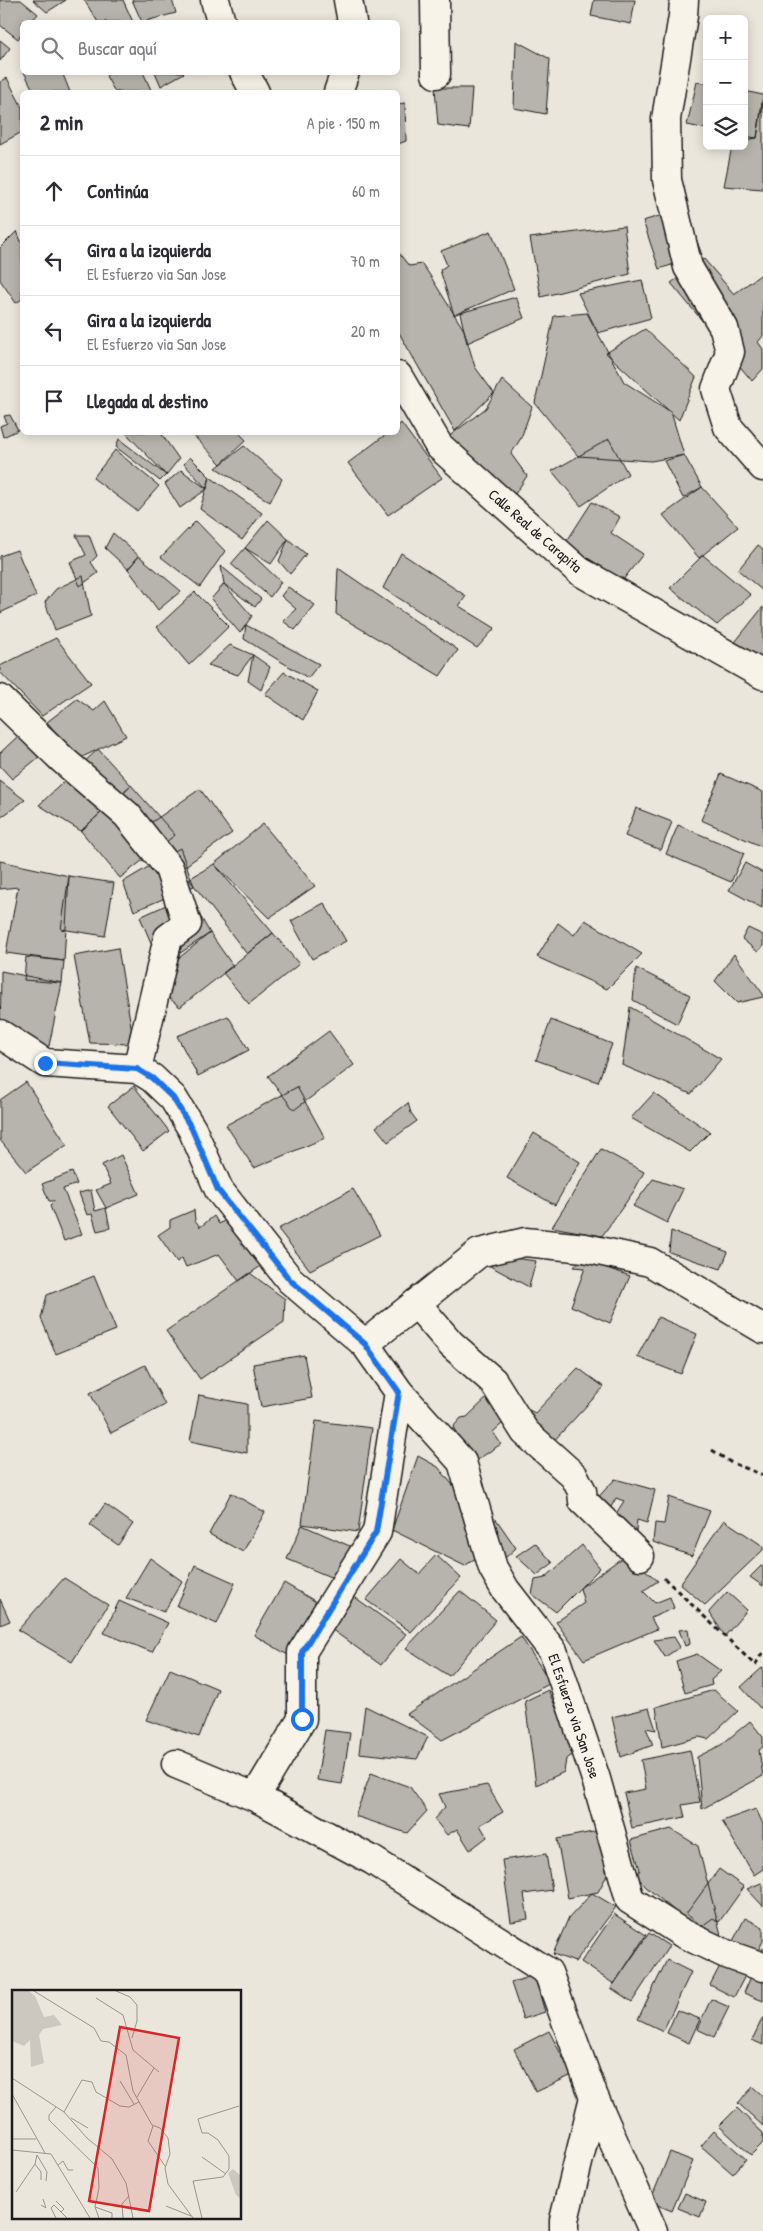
<!DOCTYPE html>
<html lang="es">
<meta charset="utf-8">
<style>
body{margin:0;font-family:"Patrick Hand",sans-serif;background:#f7f7f7;color:#2b2b33}
.controls{position:absolute;right:15px;top:15px;display:grid;overflow:hidden;border-radius:8px;box-shadow:0 2px 12px #0003}
.controls button{width:45px;height:45px;display:grid;place-items:center;padding:0;border:0;border-bottom:1px solid #e1e1e2;background:#fff;color:#2b2b33;font:25px sans-serif}
.stop{position:absolute;width:15px;height:15px;margin:-11px;border:4px solid #1a73e8;border-radius:50%;background:#fff}
.stop.end{background:#1a73e8;border-color:#fff;box-shadow:0 1px 5px #0008}
.list{margin:0;padding:0;list-style:none}
h2{display:flex;justify-content:space-between;align-items:center;height:65px;margin:0;padding:0 20px;font-size:21px}
h2 small{font-size:16px;font-weight:400;color:#7c7c81}
.list li{display:grid;grid-template-columns:32px 1fr auto;gap:15px;align-items:center;box-sizing:border-box;height:70px;padding:0 20px;border-top:1px solid #e1e1e2}
.list b{display:block;font-size:19px;white-space:nowrap}
.list p{margin:0;font-size:16px;white-space:nowrap;color:#7c7c81}
.list em{font-size:16px;font-style:normal;color:#7c7c81}
.icon{flex:none;width:28px;height:28px;fill:none;stroke:currentColor;stroke-width:2;stroke-linecap:round;stroke-linejoin:round}
.map{position:relative;flex:none;width:763px;height:2231px;overflow:hidden}
.search{position:absolute;background:#fff;box-shadow:0 2px 12px #0003;left:20px;top:20px;width:380px;height:55px;display:flex;align-items:center;gap:12px;box-sizing:border-box;padding:0 18px;border-radius:8px;color:#7c7c81;font-size:19px}
.panel{position:absolute;background:#fff;box-shadow:0 2px 12px #0003;left:20px;top:90px;width:380px;height:345px;border-radius:8px}
.map>svg:first-child{display:block}
.building{fill:#b6b4ac;stroke:#1c1c1c}
.lines{fill:none;stroke-linecap:round;stroke-linejoin:round}
.street-casing{stroke:#1c1c1c;stroke-width:31}
.path{stroke:#1c1c1c;stroke-width:3;stroke-dasharray:5 4;stroke-linecap:butt}
.street{stroke:#f7f3e8;stroke-width:28}
.route{stroke:#1a73e8;stroke-width:6}
.labels{text-anchor:middle;stroke-width:4;stroke-linejoin:round;paint-order:stroke}
.street-label{font-size:15px;fill:#1c1c1c;stroke:#f7f3e8}
.inset-road{fill:none;stroke:#98958f;stroke-width:1}
.view{fill:#d62828;fill-opacity:0.15;stroke:#d62828;stroke-width:2.5}
.inset-edge{fill:none;stroke:#1c1c1c;stroke-width:2.5}
</style>
<div class="map">
<svg width="763" height="2231" viewBox="0 0 763 2231">
<rect width="100%" height="100%" fill="#eae6dc"/>
<filter id="ink" filterUnits="userSpaceOnUse"><feTurbulence type="fractalNoise" baseFrequency=".02" numOctaves="2"/><feDisplacementMap in="SourceGraphic" scale="10" xChannelSelector="R" yChannelSelector="G"/><feConvolveMatrix kernelMatrix="1 2 1 2 8 2 1 2 1" color-interpolation-filters="sRGB"/></filter>
<g filter="url(#ink)">
<path class="building" d="M 0,0 L 21,0 L 38,14 L 31,22 L 22,22 L 22,33 L 18,39 L 0,25 Z
M 33,0 L 66,0 L 47,12 Z
M 84,0 L 123,0 L 133,22 L 98,22 Z
M 132,0 L 172,0 L 176,13 L 142,22 Z
M 594,0 L 635,0 L 631,24 L 591,16 Z
M 0,40 L 10,48 L 0,61 Z
M 516,41 L 550,59 L 546,114 L 514,108 Z
M 24,72 L 62,72 L 70,92 L 34,92 Z
M 111,72 L 143,72 L 151,90 L 148,92 L 115,92 L 106,76 Z
M 155,72 L 183,72 L 184,73 L 161,86 Z
M 7,78 L 22,107 L 22,132 L 0,144 L 0,82 Z
M 697,82 L 707,84 L 707,129 L 687,125 Z
M 435,88 L 472,88 L 469,129 L 438,125 Z
M 744,91 L 763,95 L 757,138 L 744,136 Z
M 763,102 L 763,189 L 724,186 L 732,146 L 744,146 L 744,140 L 757,138 Z
M 405,103 L 406,141 L 398,144 L 398,104 Z
M 685,208 L 702,255 L 659,269 L 643,221 Z
M 624,226 L 630,274 L 541,297 L 530,238 Z
M 17,231 L 22,244 L 22,299 L 16,303 L 0,280 L 0,248 Z
M 491,231 L 514,289 L 454,315 L 440,270 L 447,265 L 441,251 Z
M 398,252 L 409,266 L 422,264 L 429,274 L 464,330 L 475,367 L 494,393 L 455,431 L 398,331 Z
M 704,259 L 734,294 L 763,273 L 763,336 L 758,342 L 763,349 L 763,369 L 752,381 L 671,283 Z
M 642,280 L 651,318 L 598,333 L 578,293 Z
M 516,297 L 524,318 L 467,343 L 460,313 Z
M 587,313 L 624,382 L 671,412 L 684,455 L 651,461 L 578,456 L 535,403 L 554,316 Z
M 645,329 L 696,377 L 679,420 L 606,353 Z
M 502,380 L 532,407 L 521,438 L 511,454 L 527,476 L 515,494 L 443,441 L 486,408 Z
M 10,415 L 18,430 L 3,437 L 0,426 L 7,423 L 4,416 Z
M 401,423 L 442,478 L 388,515 L 348,463 L 389,432 L 398,432 L 398,426 Z
M 125,432 L 160,432 L 179,459 L 166,475 Z
M 190,432 L 238,432 L 246,440 L 221,464 Z
M 119,439 L 166,475 L 160,481 L 116,447 Z
M 609,439 L 628,474 L 581,506 L 552,471 Z
M 244,446 L 282,479 L 270,502 L 216,468 Z
M 115,450 L 159,486 L 137,511 L 93,478 Z
M 684,455 L 702,487 L 683,498 L 664,461 Z
M 190,457 L 210,477 L 207,489 L 184,464 Z
M 181,470 L 207,489 L 180,508 L 165,484 Z
M 210,477 L 262,513 L 242,540 L 200,509 Z
M 702,487 L 738,527 L 699,558 L 663,515 Z
M 592,502 L 620,517 L 611,533 L 643,554 L 623,580 L 565,544 Z
M 268,520 L 288,539 L 271,564 L 245,548 Z
M 196,521 L 225,551 L 200,587 L 161,557 Z
M 113,533 L 139,556 L 128,569 L 105,548 Z
M 76,535 L 89,535 L 97,556 L 91,562 L 98,573 L 80,586 L 70,562 L 86,555 Z
M 288,539 L 306,554 L 290,574 L 279,561 Z
M 758,545 L 763,549 L 763,591 L 738,570 Z
M 245,548 L 281,582 L 270,597 L 231,564 Z
M 17,550 L 36,596 L 0,613 L 0,556 Z
M 401,553 L 466,596 L 459,606 L 495,628 L 477,648 L 383,588 Z
M 703,555 L 751,595 L 717,625 L 670,588 Z
M 139,556 L 181,591 L 158,610 L 128,569 Z
M 221,566 L 261,599 L 255,607 L 224,584 Z
M 338,568 L 458,650 L 440,676 L 336,614 Z
M 83,576 L 91,616 L 55,630 L 45,602 L 56,589 Z
M 224,584 L 252,616 L 240,633 L 211,599 Z
M 288,587 L 315,605 L 295,630 L 283,621 L 296,609 L 281,596 Z
M 195,592 L 229,626 L 189,665 L 157,627 Z
M 763,607 L 763,663 L 732,646 Z
M 246,625 L 319,664 L 308,678 L 244,639 Z
M 56,638 L 91,683 L 42,716 L 0,672 L 0,666 Z
M 230,645 L 253,655 L 238,675 L 208,665 Z
M 253,655 L 270,667 L 261,690 L 248,681 Z
M 284,672 L 318,691 L 303,720 L 265,694 Z
M 77,699 L 94,711 L 105,701 L 126,736 L 78,759 L 47,722 Z
M 35,720 L 59,768 L 39,757 L 12,779 L 0,766 L 0,753 Z
M 98,749 L 131,785 L 81,831 L 39,805 Z
M 721,774 L 763,792 L 763,847 L 701,820 Z
M 0,781 L 25,800 L 0,818 Z
M 131,785 L 175,835 L 120,878 L 81,831 Z
M 200,789 L 232,833 L 181,869 L 149,824 Z
M 636,808 L 672,822 L 661,850 L 625,836 Z
M 263,824 L 315,886 L 269,918 L 214,864 Z
M 678,825 L 744,853 L 731,882 L 666,854 Z
M 180,848 L 194,886 L 134,911 L 123,882 Z
M 0,861 L 69,876 L 64,961 L 6,953 L 18,887 L 0,889 Z
M 745,863 L 763,873 L 762,908 L 729,890 Z
M 214,864 L 273,933 L 247,954 L 189,879 Z
M 69,876 L 114,883 L 105,936 L 61,929 Z
M 188,895 L 210,933 L 161,966 L 140,917 Z
M 324,903 L 346,941 L 312,959 L 291,921 Z
M 585,920 L 642,954 L 607,989 L 537,957 L 558,923 L 574,935 Z
M 748,928 L 763,935 L 763,946 L 758,952 L 742,939 Z
M 210,933 L 233,966 L 180,1007 L 149,982 Z
M 273,933 L 299,964 L 249,1004 L 223,973 Z
M 118,948 L 134,1044 L 90,1043 L 74,956 Z
M 734,954 L 763,994 L 763,997 L 737,1003 L 715,981 Z
M 26,957 L 64,961 L 62,983 L 24,980 Z
M 636,968 L 690,995 L 677,1024 L 633,1000 Z
M 1,971 L 62,983 L 49,1046 L 0,1043 Z
M 630,1007 L 721,1059 L 691,1094 L 622,1065 Z
M 228,1016 L 249,1050 L 198,1076 L 177,1036 Z
M 551,1020 L 612,1044 L 598,1082 L 536,1060 Z
M 329,1031 L 354,1065 L 294,1110 L 268,1076 Z
M 26,1082 L 67,1145 L 26,1172 L 0,1140 L 0,1100 Z
M 134,1086 L 169,1131 L 143,1151 L 108,1106 Z
M 297,1087 L 325,1138 L 254,1168 L 226,1125 Z
M 654,1093 L 710,1132 L 690,1152 L 631,1118 Z
M 408,1103 L 411,1113 L 417,1121 L 388,1142 L 376,1127 Z
M 534,1133 L 580,1162 L 555,1205 L 507,1178 Z
M 601,1149 L 644,1172 L 634,1191 L 602,1236 L 552,1227 Z
M 121,1155 L 139,1194 L 106,1208 L 96,1190 L 111,1184 L 102,1165 Z
M 72,1172 L 77,1184 L 63,1189 L 82,1234 L 64,1241 L 50,1206 L 55,1201 L 49,1201 L 42,1184 Z
M 653,1179 L 683,1189 L 667,1223 L 633,1206 Z
M 353,1189 L 380,1235 L 310,1270 L 278,1229 Z
M 91,1190 L 95,1211 L 106,1208 L 110,1228 L 97,1231 L 92,1214 L 87,1215 L 79,1193 Z
M 194,1210 L 195,1220 L 200,1227 L 214,1216 L 219,1224 L 227,1219 L 261,1266 L 239,1281 L 219,1254 L 186,1267 L 182,1258 L 177,1262 L 158,1235 L 170,1227 L 170,1220 Z
M 671,1231 L 728,1252 L 721,1269 L 669,1252 Z
M 499,1256 L 536,1261 L 529,1287 L 490,1266 Z
M 581,1259 L 630,1276 L 610,1323 L 571,1306 L 585,1268 L 574,1267 Z
M 250,1273 L 285,1299 L 284,1322 L 200,1379 L 166,1331 Z
M 94,1276 L 116,1330 L 56,1354 L 41,1318 L 47,1295 Z
M 658,1317 L 697,1334 L 681,1374 L 637,1357 Z
M 304,1355 L 312,1398 L 261,1407 L 253,1364 Z
M 145,1365 L 165,1405 L 111,1433 L 90,1393 Z
M 578,1368 L 604,1387 L 549,1446 L 521,1406 L 535,1413 Z
M 492,1393 L 513,1414 L 493,1432 L 501,1444 L 474,1462 L 453,1427 L 461,1418 L 467,1417 Z
M 199,1395 L 247,1404 L 247,1453 L 190,1441 Z
M 316,1421 L 372,1428 L 358,1532 L 302,1524 Z
M 418,1456 L 438,1467 L 465,1500 L 478,1556 L 465,1566 L 392,1530 Z
M 615,1479 L 655,1490 L 647,1523 L 637,1520 L 635,1542 L 612,1520 L 624,1501 L 616,1498 L 606,1516 L 591,1505 Z
M 231,1493 L 265,1512 L 243,1552 L 209,1534 Z
M 669,1497 L 710,1511 L 692,1556 L 653,1542 L 655,1523 L 664,1524 Z
M 105,1504 L 133,1524 L 118,1545 L 90,1525 Z
M 496,1519 L 516,1548 L 505,1558 L 485,1528 Z
M 724,1520 L 763,1546 L 763,1550 L 705,1605 L 680,1584 Z
M 302,1525 L 352,1547 L 333,1578 L 287,1559 Z
M 535,1543 L 553,1563 L 537,1575 L 516,1556 Z
M 582,1545 L 600,1568 L 556,1612 L 532,1594 L 535,1580 L 545,1578 Z
M 627,1554 L 658,1581 L 643,1591 L 655,1603 L 670,1597 L 674,1608 L 651,1618 L 657,1629 L 584,1660 L 556,1622 L 584,1603 L 580,1588 Z
M 436,1555 L 461,1578 L 411,1632 L 366,1600 L 401,1559 L 419,1574 Z
M 150,1558 L 182,1581 L 164,1612 L 126,1598 Z
M 195,1565 L 235,1583 L 217,1624 L 177,1606 Z
M 761,1566 L 763,1567 L 763,1586 L 750,1577 Z
M 64,1578 L 108,1605 L 72,1662 L 18,1630 Z
M 284,1583 L 318,1603 L 288,1655 L 254,1635 Z
M 460,1591 L 496,1620 L 449,1676 L 406,1648 Z
M 727,1592 L 747,1610 L 725,1636 L 709,1612 Z
M 349,1593 L 406,1634 L 381,1665 L 324,1624 Z
M 0,1599 L 10,1621 L 0,1625 Z
M 119,1601 L 168,1623 L 152,1652 L 104,1633 Z
M 688,1629 L 690,1644 L 685,1646 L 679,1630 Z
M 521,1637 L 551,1683 L 442,1740 L 407,1714 Z
M 674,1637 L 680,1647 L 665,1657 L 654,1640 Z
M 697,1654 L 721,1671 L 711,1680 L 712,1685 L 685,1693 L 676,1661 Z
M 763,1667 L 763,1705 L 760,1708 L 741,1687 Z
M 170,1669 L 218,1689 L 199,1737 L 146,1720 Z
M 548,1690 L 576,1753 L 566,1759 L 564,1772 L 536,1785 L 525,1701 Z
M 714,1690 L 738,1711 L 708,1739 L 699,1737 L 662,1747 L 656,1707 Z
M 365,1706 L 428,1737 L 417,1759 L 359,1753 Z
M 649,1708 L 656,1730 L 646,1728 L 653,1745 L 621,1757 L 612,1717 Z
M 750,1721 L 763,1737 L 763,1747 L 759,1750 L 763,1776 L 702,1809 L 697,1757 L 721,1745 Z
M 325,1730 L 350,1733 L 342,1784 L 317,1780 Z
M 690,1750 L 700,1802 L 682,1805 L 685,1817 L 632,1828 L 624,1793 L 646,1789 L 641,1760 Z
M 371,1773 L 410,1787 L 427,1811 L 407,1833 L 355,1816 Z
M 487,1785 L 503,1812 L 480,1825 L 487,1837 L 470,1850 L 457,1829 L 447,1835 L 434,1819 L 445,1807 L 439,1794 Z
M 756,1809 L 763,1824 L 763,1869 L 754,1875 L 722,1821 Z
M 671,1829 L 698,1846 L 726,1954 L 646,1887 L 636,1875 L 640,1870 L 631,1840 Z
M 598,1831 L 607,1875 L 598,1892 L 568,1898 L 557,1839 Z
M 546,1854 L 552,1890 L 524,1894 L 528,1919 L 511,1922 L 502,1860 Z
M 719,1869 L 744,1887 L 719,1922 L 713,1918 L 702,1926 L 686,1914 Z
M 761,1883 L 763,1885 L 763,1906 L 747,1889 Z
M 592,1893 L 616,1907 L 575,1962 L 553,1954 L 568,1919 Z
M 614,1914 L 646,1935 L 614,1984 L 581,1962 Z
M 745,1918 L 763,1927 L 763,1941 L 734,1997 L 710,1985 Z
M 649,1933 L 669,1946 L 632,2002 L 611,1988 Z
M 763,1948 L 763,2001 L 744,1993 Z
M 667,1960 L 691,1972 L 663,2031 L 638,2019 Z
M 534,1975 L 545,2012 L 523,2019 L 511,1983 Z
M 711,1999 L 729,2007 L 714,2037 L 697,2029 Z
M 677,2010 L 700,2019 L 689,2043 L 667,2033 Z
M 763,2017 L 763,2045 L 752,2040 Z
M 549,2031 L 572,2075 L 536,2092 L 514,2049 Z
M 753,2087 L 763,2096 L 763,2126 L 738,2103 Z
M 737,2108 L 763,2133 L 763,2143 L 751,2155 L 719,2126 Z
M 714,2131 L 746,2159 L 733,2174 L 701,2146 Z
M 670,2152 L 693,2161 L 672,2211 L 650,2202 Z
M 685,2193 L 706,2202 L 700,2217 L 678,2208 Z"/>
<g class="lines">
<defs>
<path id="street" d="M 215,0 L 221,22
M 348,0 L 352,22
M 435,0 L 436,74
M 684,0 L 683,16 L 666,119 L 667,180 L 688,267 L 724,328 L 730,352 L 716,389 L 728,427 L 763,467
M 244,72 L 255,92
M 338,92 L 345,72
M 398,376 L 439,446 L 579,571 L 763,675
M 0,699 L 63,760 L 127,815 L 169,868 L 187,924 L 168,938 L 137,1069
M 0,1034 L 45,1063 L 137,1069 L 152,1078 L 173,1098 L 192,1129 L 219,1190 L 290,1280 L 365,1344 L 399,1392 L 462,1462 L 493,1568 L 505,1589 L 553,1651 L 596,1779 L 630,1900 L 682,1933 L 726,1954 L 763,1967
M 416,1303 L 451,1344 L 493,1381 L 525,1432 L 574,1476 L 582,1491 L 583,1501 L 640,1556
M 365,1344 L 479,1253 L 525,1242 L 585,1248 L 650,1262 L 763,1329
M 176,1764 L 255,1797 L 372,1860 L 548,1972 L 594,2097 L 653,2231
M 255,1797 L 302,1719 L 302,1652 L 377,1532 L 399,1392
M 564,2231 L 564,2220 L 594,2097"/>
</defs>
<use href="#street" class="street-casing"/>
<path class="path" d="M 712,1450 L 730,1462 L 763,1475
M 664,1578 L 755,1665 L 763,1652"/>
<use href="#street" class="street"/>
</g>
</g>
<g class="lines" filter="url(#ink)">
<path class="route" d="M 45,1063 L 137,1069 L 152,1078 L 173,1098 L 192,1129 L 218,1190 L 290,1280 L 365,1344 L 399,1392 L 376,1532 L 302,1652 L 302,1719"/>
</g>
<g class="labels">
<g class="street-label">
<text transform="translate(535 531) rotate(41)" y="5">Calle Real de Carapita</text>
<text transform="translate(574 1716) rotate(71)" y="5">El Esfuerzo via San Jose</text>
</g>
</g>
<g transform="translate(12 1990)">
<rect width="229" height="229" fill="#eae6dc"/>
<path d="M 0,1 L 17,1 L 23,6 L 32,27 L 42,25 L 50,35 L 31,39 L 27,45 L 32,73 L 19,77 L 18,50 L 12,56 L 0,51 ZM 221,179 L 229,186 L 229,209 L 224,205 L 216,183 Z" fill="#ccc8c0"/>
<path class="inset-road" d="M 22,1 L 82,38 L 89,51 L 97,52 L 114,65 L 121,101 L 140,135 L 148,138 L 156,148 L 158,164 L 153,178 L 156,194 L 181,228M 104,1 L 118,7 L 125,15 L 125,31 L 120,48M 84,8 L 111,25 L 121,60 L 147,82M 0,88 L 52,122 L 75,148 L 100,169 L 114,193 L 121,228M 108,91 L 122,114M 0,104 L 33,163M 125,107 L 142,78M 44,117 L 37,125 L 37,130 L 86,178 L 87,198 L 83,217 L 87,228M 52,122 L 70,90 L 80,92 L 84,102 L 108,116 L 117,117 L 127,112M 59,128 L 76,138M 141,136 L 136,151 L 153,176M 0,149 L 24,149M 0,160 L 39,164 L 78,228M 25,165 L 35,182 L 34,191M 190,167 L 214,184M 23,174 L 29,182 L 29,190M 46,175 L 51,171 L 56,180 L 61,180M 4,202 L 23,174 L 25,165M 44,211 L 52,219 L 49,222M 29,215 L 34,218 L 31,209M 154,216 L 179,226M 83,217 L 100,223 L 100,228M 44,228 L 39,218 L 42,215 L 55,228M 111,228 L 110,214 L 117,206M 190,228 L 181,191 L 211,187 L 217,179 L 217,166 L 206,150 L 196,143 L 190,143 L 186,129 L 227,116"/>
<path class="view" d="M 108,37 L 167,48 L 137,221 L 77,211 Z"/>
<rect width="229" height="229" class="inset-edge"/>
</g>
</svg>
<div class="controls">
<button>+</button>
<button>−</button>
<button><svg class="icon" aria-label="layers" viewBox="0 0 24 24"><path d="M12 4l9 5-9 5-9-5zM3 14l9 5 9-5"/></svg></button>
</div>
<div class="stop" style="left:302px;top:1719px"></div>
<div class="stop end" style="left:45px;top:1063px"></div>
<div class="search"><svg class="icon" aria-label="search" viewBox="0 0 24 24"><circle cx="10" cy="10" r="6"/><path d="M15 15l6 6"/></svg>Buscar aquí</div>
<section class="panel">
<h2>2 min<small>A pie · 150 m</small></h2>
<ul class="list">
<li><svg class="icon" aria-label="ahead" viewBox="0 0 24 24"><path d="M12 20V5M6 11l6-6 6 6"/></svg><div><b>Continúa</b></div><em>60 m</em></li>
<li><svg class="icon" aria-label="left" viewBox="0 0 24 24"><path d="M17 20v-9H6M10 6l-5 5 5 5"/></svg><div><b>Gira a la izquierda</b><p>El Esfuerzo via San Jose</p></div><em>70 m</em></li>
<li><svg class="icon" aria-label="left" viewBox="0 0 24 24"><path d="M17 20v-9H6M10 6l-5 5 5 5"/></svg><div><b>Gira a la izquierda</b><p>El Esfuerzo via San Jose</p></div><em>20 m</em></li>
<li><svg class="icon" aria-label="arrive" viewBox="0 0 24 24"><path d="M6 21V4h12l-3 4 3 4H6"/></svg><div><b>Llegada al destino</b></div></li>
</ul>
</section>
</div>
